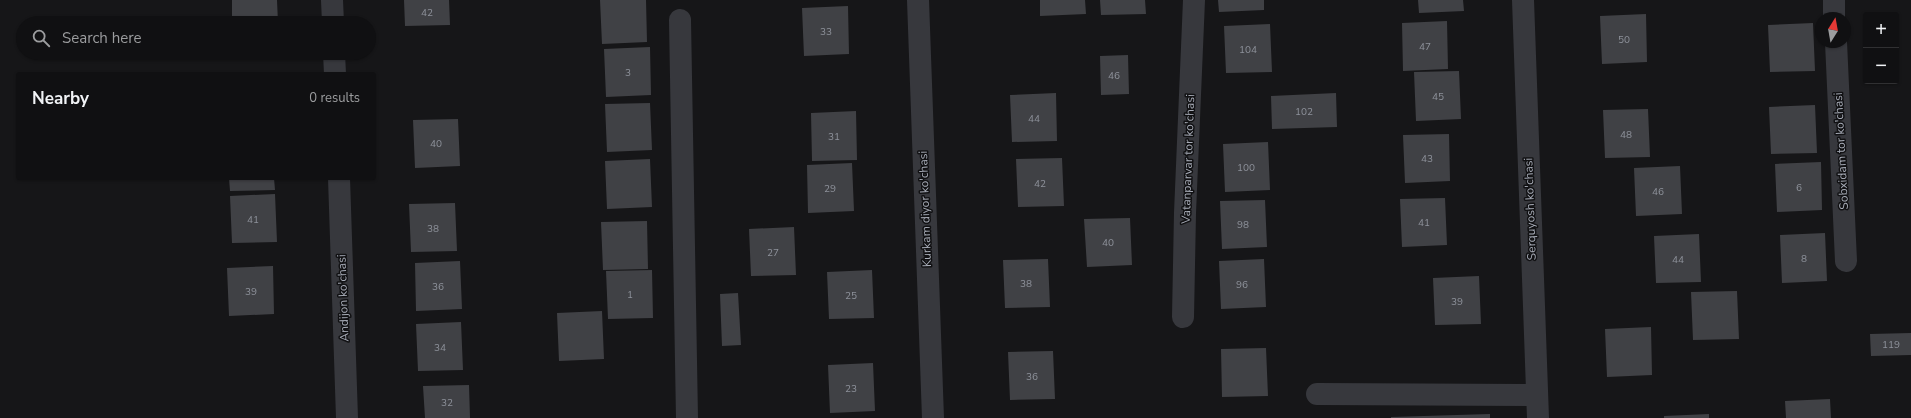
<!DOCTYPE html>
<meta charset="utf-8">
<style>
body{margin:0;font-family:"Nunito Sans",sans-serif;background:#1e1e20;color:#f1f3f6}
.controls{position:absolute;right:12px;top:12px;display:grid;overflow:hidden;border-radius:4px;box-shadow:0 1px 3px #0004}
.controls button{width:36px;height:36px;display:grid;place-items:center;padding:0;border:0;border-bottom:1px solid #303032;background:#101012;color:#f1f3f6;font:20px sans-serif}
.compass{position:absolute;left:1815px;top:12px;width:36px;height:36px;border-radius:50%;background:#101012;box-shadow:0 1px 3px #0004;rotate:11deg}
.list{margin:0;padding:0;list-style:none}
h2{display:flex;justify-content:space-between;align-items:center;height:52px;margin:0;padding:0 16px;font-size:17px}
h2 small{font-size:13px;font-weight:400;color:#9c9d9f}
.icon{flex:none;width:22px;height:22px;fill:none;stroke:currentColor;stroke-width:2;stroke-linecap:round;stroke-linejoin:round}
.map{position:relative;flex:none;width:1911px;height:418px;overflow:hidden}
.search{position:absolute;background:#101012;box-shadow:0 1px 3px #0004;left:16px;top:16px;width:360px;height:44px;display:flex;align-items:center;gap:10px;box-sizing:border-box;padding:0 14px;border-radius:22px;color:#9c9d9f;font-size:15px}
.panel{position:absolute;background:#101012;box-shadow:0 1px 3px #0004;left:16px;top:72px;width:360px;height:108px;border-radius:4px}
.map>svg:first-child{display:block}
.building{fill:#404145}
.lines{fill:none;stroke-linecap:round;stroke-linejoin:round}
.minor{stroke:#37383d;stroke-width:22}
.labels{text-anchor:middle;stroke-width:3;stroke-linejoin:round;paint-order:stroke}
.number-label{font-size:10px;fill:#8e929b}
.street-label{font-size:12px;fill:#a8adb8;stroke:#111113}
</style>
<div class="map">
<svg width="1911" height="418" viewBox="0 0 1911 418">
<rect width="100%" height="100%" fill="#161618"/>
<path class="building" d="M 232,0 L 277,0 L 278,23 L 232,23 Z
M 404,0 L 449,0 L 450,25 L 405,26 Z
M 600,0 L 646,0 L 647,42 L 602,44 Z
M 1040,0 L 1085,0 L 1086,14 L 1040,16 Z
M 1100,0 L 1145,0 L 1146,14 L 1101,15 Z
M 1218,0 L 1264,0 L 1264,10 L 1219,12 Z
M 1418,0 L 1463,0 L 1464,11 L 1419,13 Z
M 848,6 L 849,54 L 804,56 L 802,8 Z
M 1646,14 L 1647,62 L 1602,64 L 1600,16 Z
M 1447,21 L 1448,69 L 1403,71 L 1402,23 Z
M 1813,23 L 1815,71 L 1770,72 L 1768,25 Z
M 1270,24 L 1272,72 L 1226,73 L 1224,26 Z
M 650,47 L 651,95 L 606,97 L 604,49 Z
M 1128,55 L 1129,94 L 1101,95 L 1100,56 Z
M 1459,71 L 1461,119 L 1416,121 L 1414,72 Z
M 1056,93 L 1057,141 L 1012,142 L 1010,95 Z
M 1336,93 L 1337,127 L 1272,129 L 1271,96 Z
M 650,103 L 652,150 L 607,152 L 605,104 Z
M 1815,105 L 1817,153 L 1771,154 L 1769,107 Z
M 1648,109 L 1650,157 L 1605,158 L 1603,110 Z
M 856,111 L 857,160 L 812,161 L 811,113 Z
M 458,119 L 460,166 L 415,168 L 413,120 Z
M 1449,134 L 1450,181 L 1405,183 L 1403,135 Z
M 1268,142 L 1270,190 L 1225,192 L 1223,144 Z
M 1062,158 L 1064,206 L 1018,207 L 1016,159 Z
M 650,159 L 652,207 L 607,209 L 605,161 Z
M 1821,162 L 1822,210 L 1777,212 L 1775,164 Z
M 852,163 L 854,211 L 808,213 L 807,165 Z
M 1680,166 L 1682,214 L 1636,216 L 1634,168 Z
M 229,178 L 274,178 L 275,190 L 230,191 Z
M 275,194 L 277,242 L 232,243 L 230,196 Z
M 1445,198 L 1447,245 L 1402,247 L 1400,199 Z
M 1265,200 L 1267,247 L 1222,249 L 1220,201 Z
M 455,203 L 457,251 L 411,252 L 409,204 Z
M 1130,218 L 1132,265 L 1087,267 L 1084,219 Z
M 647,221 L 648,269 L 603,270 L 601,222 Z
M 794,227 L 796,275 L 751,276 L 749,229 Z
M 1825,233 L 1827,281 L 1782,283 L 1780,235 Z
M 1699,234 L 1701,282 L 1656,283 L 1654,236 Z
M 1048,259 L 1050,307 L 1005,308 L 1003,260 Z
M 1264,259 L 1266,307 L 1221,309 L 1219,261 Z
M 460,261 L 462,309 L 416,311 L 415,263 Z
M 273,266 L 274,314 L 229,316 L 227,268 Z
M 652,270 L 653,318 L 608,319 L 606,271 Z
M 872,270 L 874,318 L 829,319 L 827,272 Z
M 1479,276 L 1481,324 L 1435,325 L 1433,278 Z
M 1737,291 L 1739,339 L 1693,340 L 1691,292 Z
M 738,293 L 741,345 L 722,346 L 720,294 Z
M 602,311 L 604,359 L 559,361 L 557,313 Z
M 461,322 L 463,370 L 418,371 L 416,324 Z
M 1651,327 L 1652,375 L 1607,377 L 1605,329 Z
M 1911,333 L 1911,355 L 1871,356 L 1870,334 Z
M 1266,348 L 1268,396 L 1222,397 L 1221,349 Z
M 1053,351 L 1055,399 L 1010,400 L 1008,352 Z
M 873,363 L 875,411 L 830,413 L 828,365 Z
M 469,385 L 470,418 L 425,418 L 423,386 Z
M 1830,399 L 1831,418 L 1786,418 L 1785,401 Z
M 1490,414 L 1490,418 L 1391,418 L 1391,417 Z
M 1709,414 L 1709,418 L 1664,418 L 1664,416 Z"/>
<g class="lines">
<path class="minor" d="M 332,0 L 333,23
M 918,0 L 933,418
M 1523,0 L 1538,418
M 1834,0 L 1834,18
M 680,20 L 687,418
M 1836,42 L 1846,261
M 334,53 L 335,74
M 339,178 L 347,418
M 1183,317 L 1185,213 L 1194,0
M 1317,394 L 1537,395"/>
</g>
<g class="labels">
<g class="number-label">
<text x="427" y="16">42</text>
<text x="826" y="35">33</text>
<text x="1624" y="43">50</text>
<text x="1425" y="50">47</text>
<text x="1248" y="53">104</text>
<text x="628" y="76">3</text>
<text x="1114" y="79">46</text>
<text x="1438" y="100">45</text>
<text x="1304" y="115">102</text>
<text x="1034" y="122">44</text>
<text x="1626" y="138">48</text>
<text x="834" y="140">31</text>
<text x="436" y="147">40</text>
<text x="1427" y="162">43</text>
<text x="1246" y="171">100</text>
<text x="1040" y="187">42</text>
<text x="1799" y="191">6</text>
<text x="830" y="192">29</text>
<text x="1658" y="195">46</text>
<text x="253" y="223">41</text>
<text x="1424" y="226">41</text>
<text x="1243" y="228">98</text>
<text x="433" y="232">38</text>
<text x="1108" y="246">40</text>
<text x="773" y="256">27</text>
<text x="1804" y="262">8</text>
<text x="1678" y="263">44</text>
<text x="1026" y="287">38</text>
<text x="1242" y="288">96</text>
<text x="438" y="290">36</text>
<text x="251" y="295">39</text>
<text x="630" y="298">1</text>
<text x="851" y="299">25</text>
<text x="1457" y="305">39</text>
<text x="1891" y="348">119</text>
<text x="440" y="351">34</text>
<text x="1032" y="380">36</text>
<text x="851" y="392">23</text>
<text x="447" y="406">32</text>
</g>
<g class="street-label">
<text transform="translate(1841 151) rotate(-93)" y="4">Sobxidam tor ko'chasi</text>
<text transform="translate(1188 159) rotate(-88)" y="4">Vatanparvar tor ko'chasi</text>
<text transform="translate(925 209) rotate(-92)" y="4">Kurkam diyor ko'chasi</text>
<text transform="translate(1530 209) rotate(-92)" y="4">Serquyosh ko'chasi</text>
<text transform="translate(343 298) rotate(-92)" y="4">Andijon ko'chasi</text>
</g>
</g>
</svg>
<div class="controls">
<button>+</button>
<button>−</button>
</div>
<svg class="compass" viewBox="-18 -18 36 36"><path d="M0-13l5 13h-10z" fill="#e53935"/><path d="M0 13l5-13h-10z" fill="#9c9d9f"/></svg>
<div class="search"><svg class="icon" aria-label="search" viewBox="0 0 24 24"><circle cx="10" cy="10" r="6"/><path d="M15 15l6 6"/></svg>Search here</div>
<section class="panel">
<h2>Nearby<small>0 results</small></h2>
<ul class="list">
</ul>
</section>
</div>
